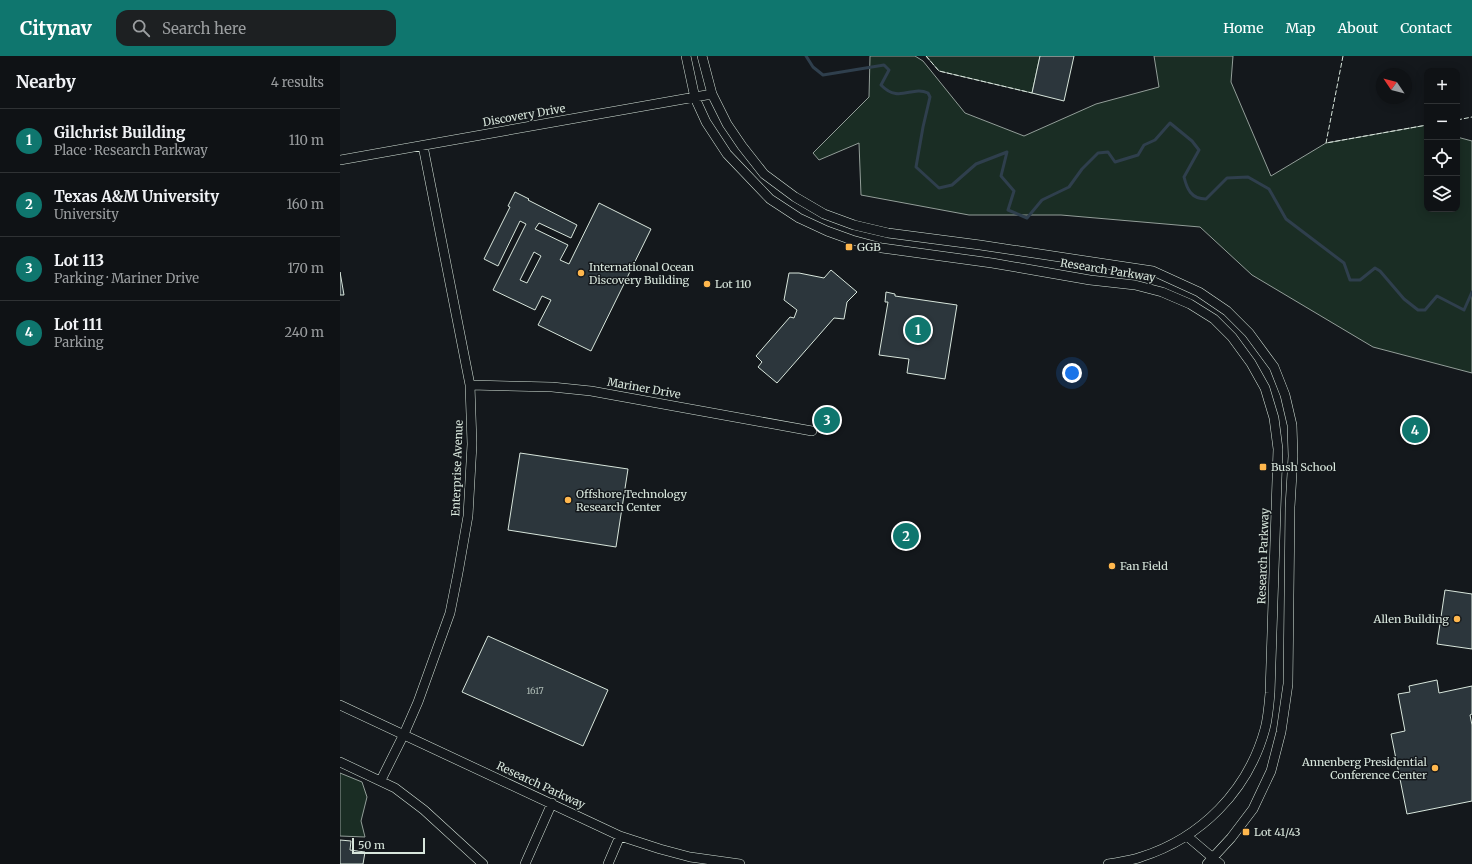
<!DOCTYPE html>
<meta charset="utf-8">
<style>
body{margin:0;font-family:Merriweather,serif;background:#1d2022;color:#f1f3f6}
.controls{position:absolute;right:12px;top:12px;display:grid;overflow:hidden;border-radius:8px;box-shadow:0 2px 10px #0003}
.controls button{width:36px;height:36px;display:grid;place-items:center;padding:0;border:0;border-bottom:1px solid #2f3234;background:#0f1215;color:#f1f3f6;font:20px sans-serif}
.compass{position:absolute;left:1036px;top:12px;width:36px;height:36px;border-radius:50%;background:#0f1215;box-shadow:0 2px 10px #0003;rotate:305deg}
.scale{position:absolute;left:12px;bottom:10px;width:73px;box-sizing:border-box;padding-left:4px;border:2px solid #d8e6dc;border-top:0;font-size:11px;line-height:14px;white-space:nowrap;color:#d8e6dc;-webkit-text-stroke:3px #14181c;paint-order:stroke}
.you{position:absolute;left:732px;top:317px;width:14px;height:14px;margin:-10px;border:3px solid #fff;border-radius:50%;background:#1a73e8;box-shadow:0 0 0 6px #1a73e833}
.badge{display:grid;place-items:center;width:26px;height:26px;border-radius:50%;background:#0f766e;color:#fff;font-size:13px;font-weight:700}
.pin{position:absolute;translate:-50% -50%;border:2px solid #fff;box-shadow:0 1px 4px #0006}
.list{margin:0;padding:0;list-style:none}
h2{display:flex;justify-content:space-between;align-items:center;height:52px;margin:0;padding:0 16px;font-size:17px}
h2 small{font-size:13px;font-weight:400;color:#9b9ea0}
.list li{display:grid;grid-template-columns:26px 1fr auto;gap:12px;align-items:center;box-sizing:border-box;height:64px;padding:0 16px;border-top:1px solid #2f3234}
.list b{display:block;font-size:15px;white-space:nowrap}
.list p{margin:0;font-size:13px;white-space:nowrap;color:#9b9ea0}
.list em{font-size:13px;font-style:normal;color:#9b9ea0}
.icon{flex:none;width:22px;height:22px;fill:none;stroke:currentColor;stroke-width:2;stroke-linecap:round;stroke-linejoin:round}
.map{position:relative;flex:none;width:1132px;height:808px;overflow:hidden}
header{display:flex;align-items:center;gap:24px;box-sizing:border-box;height:56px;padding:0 20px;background:#0f766e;color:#fff}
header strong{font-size:19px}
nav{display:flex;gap:22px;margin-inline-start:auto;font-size:14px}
.search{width:280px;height:36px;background:#1d2022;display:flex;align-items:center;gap:10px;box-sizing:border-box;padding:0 14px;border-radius:12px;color:#9b9ea0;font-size:15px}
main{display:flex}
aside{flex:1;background:#0f1215}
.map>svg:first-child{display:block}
.green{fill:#1a2d24;stroke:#939e99}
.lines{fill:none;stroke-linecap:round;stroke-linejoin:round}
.stream{stroke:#2f3f4d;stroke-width:3}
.building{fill:#2c363c;stroke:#d8e6dc;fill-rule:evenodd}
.minor-casing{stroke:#d8e6dc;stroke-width:10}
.minor{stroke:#14181c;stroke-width:9}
.fence{stroke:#d8e6dc;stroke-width:1;stroke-dasharray:5 2;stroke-linecap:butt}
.poi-dot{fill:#ffb74d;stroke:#14181c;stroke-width:1.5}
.labels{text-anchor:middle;stroke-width:3;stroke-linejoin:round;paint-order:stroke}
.number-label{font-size:9px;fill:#adbab4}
.street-label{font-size:11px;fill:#d8e6dc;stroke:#14181c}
.poi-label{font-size:11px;fill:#d8e6dc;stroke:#14181c;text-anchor:start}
</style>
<header>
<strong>Citynav</strong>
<div class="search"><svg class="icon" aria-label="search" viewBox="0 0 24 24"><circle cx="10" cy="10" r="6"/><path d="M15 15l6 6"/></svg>Search here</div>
<nav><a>Home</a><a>Map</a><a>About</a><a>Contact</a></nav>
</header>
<main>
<aside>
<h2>Nearby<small>4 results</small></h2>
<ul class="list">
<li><span class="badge">1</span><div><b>Gilchrist Building</b><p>Place · Research Parkway</p></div><em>110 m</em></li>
<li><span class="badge">2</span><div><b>Texas A&amp;M University</b><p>University</p></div><em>160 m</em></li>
<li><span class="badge">3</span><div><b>Lot 113</b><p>Parking · Mariner Drive</p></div><em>170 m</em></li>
<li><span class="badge">4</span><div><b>Lot 111</b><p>Parking</p></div><em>240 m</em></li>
</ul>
</aside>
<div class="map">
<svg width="1132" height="808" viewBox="0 0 1132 808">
<rect width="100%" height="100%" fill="#14181c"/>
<path class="green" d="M 530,0 L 575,0 L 583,5 L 625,57 L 684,80 L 756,48 L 819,31 L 814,0 L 893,0 L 891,26 L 931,120 L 986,87 L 1087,69 L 1087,153 L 1117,153 L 1117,81 L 1132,85 L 1132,317 L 1033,291 L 912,219 L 860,171 L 721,159 L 629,159 L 521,139 L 519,87 L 479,104 L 473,97 L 529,41 Z
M 586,0 L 700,0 L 692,37 L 599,15 Z
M 0,717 L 22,726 L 27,741 L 21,765 L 25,781 L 0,780 Z"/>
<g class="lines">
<path class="stream" d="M 466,0 L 473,11 L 483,19 L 544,9 L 549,14 L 541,29 C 559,48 572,29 588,37 L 590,41 L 583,71 L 576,111 L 599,132 L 612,129 L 636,108 L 667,96 L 661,120 L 674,135 L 668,154 L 687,162 L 702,144 L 729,131 L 742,113 L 758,97 L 768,96 L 775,106 L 798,99 L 804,89 L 815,84 L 830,67 L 852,85 L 859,94 L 844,121 C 847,133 851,143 866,143 L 887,122 L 908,121 L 929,133 L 946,163 L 1004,207 L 1010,224 L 1020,224 L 1035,212 L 1040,215 L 1064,243 L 1078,254 L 1085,254 L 1097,240 L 1124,254 L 1132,236"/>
</g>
<path class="building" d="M 700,0 L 734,0 L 724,45 L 692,37 Z
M 175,136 L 189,143 L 188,144 L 237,169 L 231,182 L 199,167 L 195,173 L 228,189 L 220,204 L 229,208 L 259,147 L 311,173 L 251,295 L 198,269 L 211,244 L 202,240 L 195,254 L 153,234 L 186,168 L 180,165 L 158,210 L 144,203 L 170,151 L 168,150 ZM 194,196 L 201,200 L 187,227 L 180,224 Z
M 491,214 L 517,236 L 507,246 L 504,263 L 494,262 L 437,327 L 418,311 L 422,306 L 416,300 L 450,261 L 454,262 L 457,254 L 444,244 L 449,217 L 459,217 L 484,222 Z
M 0,216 L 4,239 L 0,239 Z
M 546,236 L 555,238 L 555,240 L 617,249 L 605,323 L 567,317 L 569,303 L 539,299 L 548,246 L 545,246 Z
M 180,397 L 288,413 L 276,491 L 168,474 Z
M 1105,534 L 1132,538 L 1132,593 L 1097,588 Z
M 148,580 L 268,634 L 243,690 L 122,636 Z
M 1097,624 L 1099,637 L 1132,630 L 1132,658 L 1130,659 L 1132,669 L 1132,745 L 1067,758 L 1051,678 L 1065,675 L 1058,638 L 1070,636 L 1069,630 Z
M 0,784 L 11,785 L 10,794 L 25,796 L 23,808 L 0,808 Z"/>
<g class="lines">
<defs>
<path id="minor" d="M 346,0 L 355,42 L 366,66 L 387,98 L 430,143 L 459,162 L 487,175 L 512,184 L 542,192 L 652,207 L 750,224 L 795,229 L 822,236 L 850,248 L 874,263 L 892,281 L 911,307 L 925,332 L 934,362 L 938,393 L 930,637 C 929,649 928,662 925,673 C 908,735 861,782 801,801 C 790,805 779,806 768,808
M 362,0 L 372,38 L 387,68 L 402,90 L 424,118 L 455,141 L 484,158 L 514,169 L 548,177 L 640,189 L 813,215 L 859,236 L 887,255 L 909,277 L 934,311 L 945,339 L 952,369 L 953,400 L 950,451 L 948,628 L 941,676 L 931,715 L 913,753 L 891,782 L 867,808
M 0,104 L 372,38
M 130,329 L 212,331 L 251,335 L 472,375
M 0,649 L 280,780 L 320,793 L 350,801 L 400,808
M 0,706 L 55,732 L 84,754 L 143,808
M 41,724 L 64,678 L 78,646 L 110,557 L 118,517 L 128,460 L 132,388 L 130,329 L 83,90
M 847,780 L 880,808
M 185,808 L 212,747
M 268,808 L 280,780"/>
</defs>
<use href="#minor" class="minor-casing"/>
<use href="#minor" class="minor"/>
<path class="fence" d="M 586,0 L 599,15 L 692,37
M 1003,0 L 986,87 L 1087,69
M 1117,64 L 1132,61"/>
</g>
<g class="poi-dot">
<rect x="505" y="187" width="8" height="8" rx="2"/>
<circle cx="241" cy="217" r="4"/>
<circle cx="367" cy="228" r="4"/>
<rect x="919" y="407" width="8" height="8" rx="2"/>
<circle cx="228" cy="444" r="4"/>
<circle cx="772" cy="510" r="4"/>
<circle cx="1117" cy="563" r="4"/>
<circle cx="1095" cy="712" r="4"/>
<rect x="902" y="772" width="8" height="8" rx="2"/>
</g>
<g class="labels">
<g class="number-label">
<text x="195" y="638">1617</text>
</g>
<g class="street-label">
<text transform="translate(184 59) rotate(-10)" y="4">Discovery Drive</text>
<text transform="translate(768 214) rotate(9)" y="4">Research Parkway</text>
<text transform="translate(304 332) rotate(10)" y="4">Mariner Drive</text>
<text transform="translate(117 412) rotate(-88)" y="4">Enterprise Avenue</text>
<text transform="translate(923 500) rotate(-88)" y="4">Research Parkway</text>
<text transform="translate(201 729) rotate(25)" y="4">Research Parkway</text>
</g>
<g class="poi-label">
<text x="517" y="195">GGB</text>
<text x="249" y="215">International Ocean<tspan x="249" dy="13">Discovery Building</tspan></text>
<text x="375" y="232">Lot 110</text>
<text x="931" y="415">Bush School</text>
<text x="236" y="442">Offshore Technology<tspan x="236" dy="13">Research Center</tspan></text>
<text x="780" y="514">Fan Field</text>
<text x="1109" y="567" text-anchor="end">Allen Building</text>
<text x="1087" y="710" text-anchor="end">Annenberg Presidential<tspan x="1087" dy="13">Conference Center</tspan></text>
<text x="914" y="780">Lot 41/43</text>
</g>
</g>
</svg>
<div class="controls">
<button>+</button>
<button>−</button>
<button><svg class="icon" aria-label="locate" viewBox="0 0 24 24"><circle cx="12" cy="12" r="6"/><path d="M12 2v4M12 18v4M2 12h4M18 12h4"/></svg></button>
<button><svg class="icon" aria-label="layers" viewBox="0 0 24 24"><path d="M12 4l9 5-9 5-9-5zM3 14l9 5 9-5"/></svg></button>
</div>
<svg class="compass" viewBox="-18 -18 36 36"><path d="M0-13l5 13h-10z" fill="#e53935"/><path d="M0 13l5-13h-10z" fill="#9b9ea0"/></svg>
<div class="scale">50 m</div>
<div class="you"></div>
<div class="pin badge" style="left:578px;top:274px">1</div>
<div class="pin badge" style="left:566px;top:480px">2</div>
<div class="pin badge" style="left:487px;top:364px">3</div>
<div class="pin badge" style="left:1075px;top:374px">4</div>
</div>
</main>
